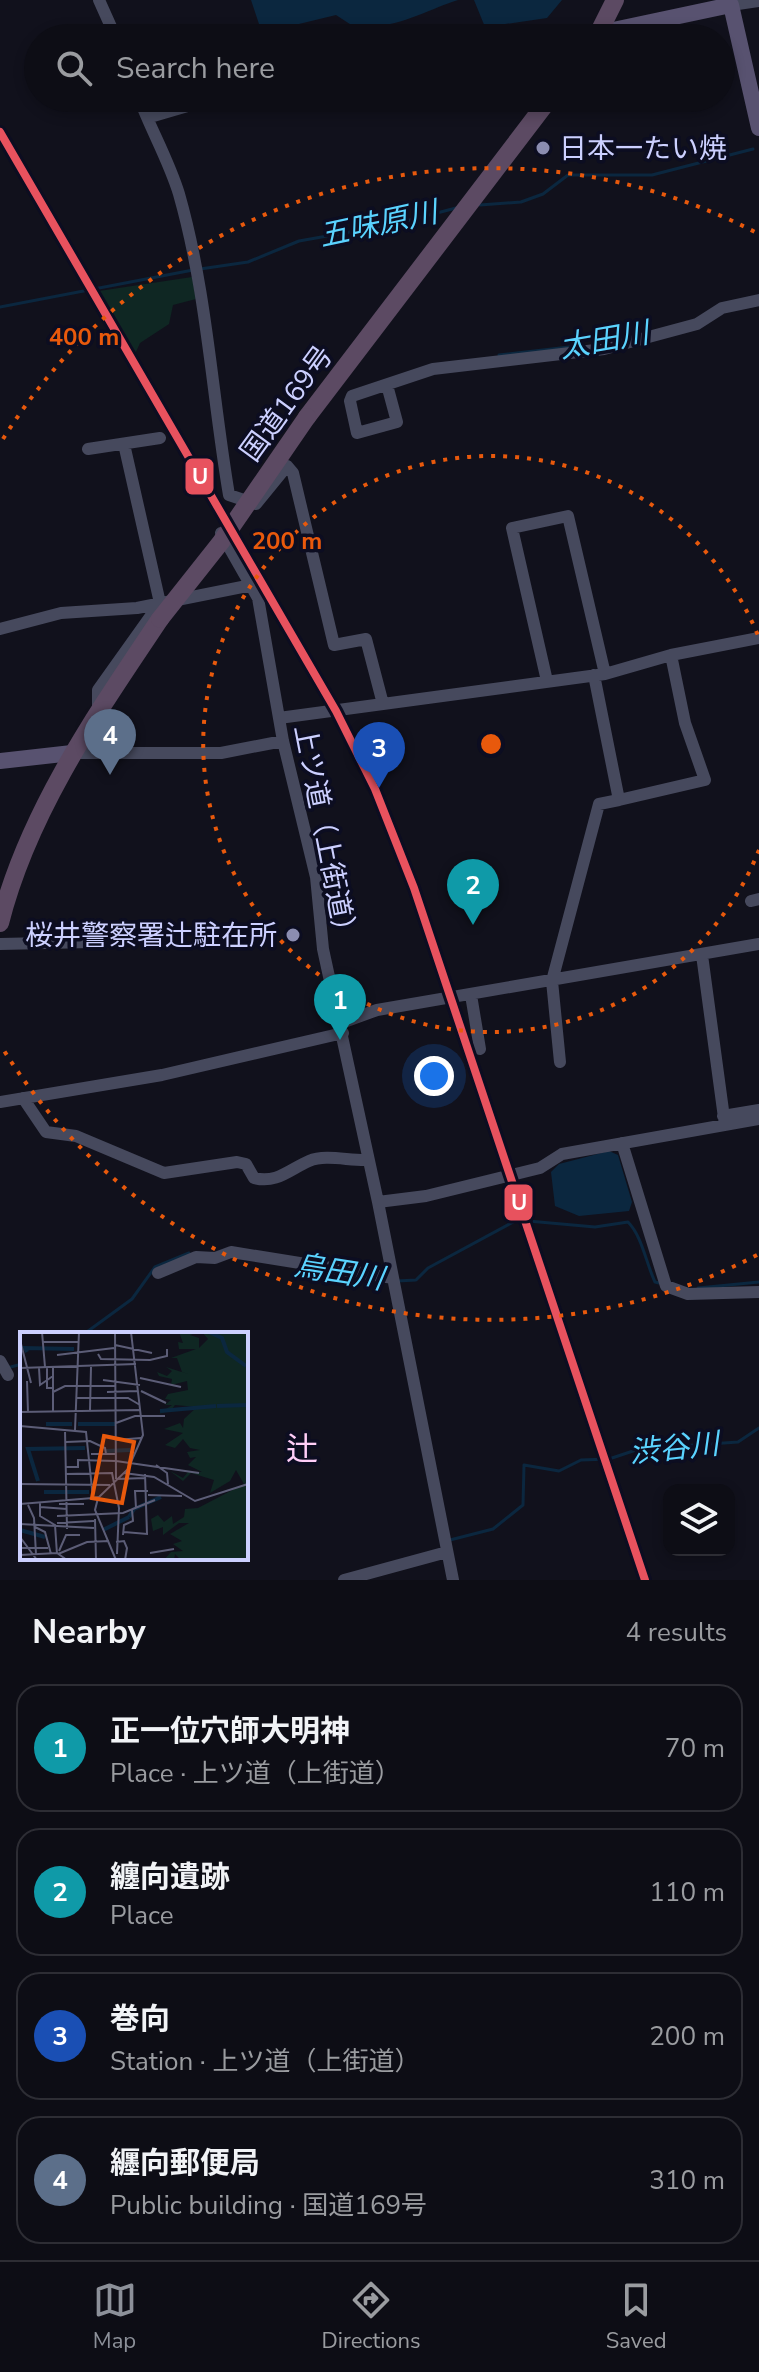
<!DOCTYPE html>
<meta charset="utf-8">
<style>
body{margin:0;font-family:"Nunito Sans","Noto Sans JP",sans-serif;background:#1b1b22;color:#f1f3f6}
.controls{position:absolute;right:24px;bottom:24px;display:grid;overflow:hidden;border-radius:16px;box-shadow:0 4px 12px #0003}
.controls button{width:72px;height:72px;display:grid;place-items:center;padding:0;border:0;border-bottom:2px solid #2d2d34;background:#0d0d15;color:#f1f3f6;font:40px sans-serif}
.you{position:absolute;left:434px;top:1076px;width:28px;height:28px;margin:-20px;border:6px solid #fff;border-radius:50%;background:#1a73e8;box-shadow:0 0 0 12px #1a73e833}
.badge{display:grid;place-items:center;width:52px;height:52px;border-radius:50%;background:#8c9099;color:#fff;font-size:26px;font-weight:700}
.pin{position:absolute;translate:-50% -66px;filter:drop-shadow(0 2px 4px #0008)}
.pin::after{content:'';position:absolute;top:42px;width:28px;height:24px;background:inherit;clip-path:polygon(0 0,100% 0,50% 100%)}
.list{margin:0;padding:0;list-style:none}
h2{display:flex;justify-content:space-between;align-items:center;height:104px;margin:0;padding:0 32px;font-size:34px}
h2 small{font-size:26px;font-weight:400;color:#9a9ca0}
.list li{display:grid;grid-template-columns:52px 1fr auto;gap:24px;align-items:center;box-sizing:border-box;height:128px;margin:0 16px 16px;padding:0 16px;border:2px solid #2d2d34;border-radius:24px}
.list b{display:block;font-size:30px;white-space:nowrap}
.list p{margin:0;font-size:26px;white-space:nowrap;color:#9a9ca0}
.list em{font-size:26px;font-style:normal;color:#9a9ca0}
.icon{flex:none;width:44px;height:44px;fill:none;stroke:currentColor;stroke-width:2;stroke-linecap:round;stroke-linejoin:round}
.map{position:relative;flex:none;width:759px;height:1580px;overflow:hidden}
.search{position:absolute;background:#0d0d15;box-shadow:0 4px 12px #0003;left:24px;right:24px;top:24px;height:88px;display:flex;align-items:center;gap:20px;box-sizing:border-box;padding:0 28px;border-radius:44px;color:#9a9ca0;font-size:30px}
.sheet{height:680px;background:#0d0d15}
nav{display:flex;justify-content:space-around;align-items:center;box-sizing:border-box;height:112px;border-top:2px solid #2d2d34;background:#0d0d15;font-size:22px;color:#9a9ca0}
nav a{display:grid;justify-items:center;gap:4px}
nav .on{color:#8c9099}
.map>svg:first-child{display:block}
.green{fill:#0f2723}
.water{fill:#0b273f}
.lines{fill:none;stroke-linecap:round;stroke-linejoin:round}
.stream{stroke:#0b273f;stroke-width:3}
.minor{stroke:#46495d;stroke-width:12}
.major{stroke:#585270;stroke-width:16}
.highway{stroke:#5c4a63;stroke-width:18}
.highway-bridge{stroke:#5c4a63;stroke-width:18}
.rail-1-casing{stroke:#0c0d21;stroke-width:14}
.rail-1{stroke:#e8525e;stroke-width:8}
.ring{fill:none;stroke:#e8590c;stroke-width:4;stroke-dasharray:4 8}
.poi-dot{fill:#8b8db0;stroke:#0c0d21;stroke-width:3}
.labels{text-anchor:middle;stroke-width:7;stroke-linejoin:round;paint-order:stroke}
.poi-label{font-size:28px;fill:#ccd0ff;stroke:#0c0d21;text-anchor:start}
.street-label{font-size:28px;fill:#ccd0ff;stroke:#0c0d21}
.water-label{font-size:30px;font-style:italic;fill:#5ad3ff;stroke:#0c0d21}
.quarter-label{font-size:32px;fill:#ffcef7;stroke:#0c0d21}
.inset-river{fill:none;stroke:#0b273f;stroke-width:4}
.inset-road{fill:none;stroke:#5c5d77;stroke-width:2}
.view{fill:#e8590c;fill-opacity:0.15;stroke:#e8590c;stroke-width:4}
.inset-edge{fill:none;stroke:#ccd0ff;stroke-width:4}
.centre{fill:#e8590c;stroke:#0c0d21;stroke-width:4}
.ring-label{font-size:24px;text-anchor:middle;font-weight:bold;fill:#e8590c;stroke:#0c0d21;stroke-width:7;stroke-linejoin:round;paint-order:stroke}
.line-badge{stroke:#0c0d21;stroke-width:3}
.badge-label{font-size:22px;text-anchor:middle;font-weight:bold;fill:#fff}
</style>
<div class="map">
<svg width="759" height="1580" viewBox="0 0 759 1580">
<rect width="100%" height="100%" fill="#11111c"/>
<path class="green" d="M 192,277 L 196,299 L 173,305 L 169,324 L 140,343 L 135,354 L 99,291 Z"/>
<path class="water" d="M 251,0 L 458,0 C 431,8 395,30 365,25 L 359,30 L 336,15 L 270,31 L 260,27 Z
M 474,0 L 562,0 L 547,18 L 485,27 Z
M 609,1151 L 618,1155 L 632,1202 L 629,1211 L 579,1216 L 555,1206 L 551,1172 L 559,1164 Z"/>
<g class="lines">
<path class="stream" d="M 480,205 L 521,202 L 543,194 L 568,175 L 652,175 L 753,149
M 200,269 L 248,262 L 299,241 L 395,224 L 456,208
M 0,307 L 193,270
M 499,355 L 578,346
M 397,1281 L 416,1280 L 428,1268 L 517,1220 L 595,1227 L 628,1222 C 642,1236 646,1263 655,1282 L 659,1283
M 698,1288 L 759,1282
M 84,1334 L 132,1299 L 155,1267 L 189,1253
M 7,1368 L 22,1364
M 450,1540 L 493,1529 L 523,1505 L 524,1465 L 559,1471 L 581,1460 L 609,1459 L 639,1449 L 738,1442 L 759,1428"/>
<path class="minor" d="M 99,0 L 116,38
M 731,5 L 759,1
M 575,38 L 599,33
M 139,98 C 151,130 169,161 179,194 C 207,292 212,395 229,495 L 256,504 L 287,466 L 293,473 L 334,645 L 366,639 L 383,704
M 150,117 L 215,98
M 387,385 L 397,422 L 357,433 L 350,401 L 352,396 L 433,369 L 604,349 L 697,324 L 722,308 L 759,300
M 88,449 L 160,438
M 221,533 L 258,598 L 283,741 L 316,877 L 323,949 L 378,1202 L 453,1580
M 0,629 L 61,613 L 137,608 L 252,585
M 547,681 L 512,528 L 568,516 L 605,674
M 98,712 L 98,690 L 160,603 L 124,444
M 279,718 L 605,674 L 671,655 L 759,638
M 72,753 L 221,753 L 283,741
M 619,800 L 705,780 L 685,723 L 671,655
M 751,901 L 759,899
M 0,944 L 91,942
M 702,955 L 725,1125
M 471,995 L 480,1049
M 341,1023 L 377,1010 L 759,944
M 560,1062 L 552,981 L 599,804 L 619,800 L 594,675
M 23,1098 L 46,1132 L 76,1136 L 164,1173 L 237,1162 L 246,1164 L 254,1178 C 277,1184 290,1169 309,1161 C 326,1154 349,1161 368,1160
M 0,1102 L 162,1075 L 343,1033
M 723,1116 L 759,1110
M 622,1143 L 666,1286 L 688,1294 L 759,1292
M 378,1202 L 426,1196 L 540,1168 L 562,1154 L 759,1119
M 158,1273 L 196,1257 L 215,1258 L 231,1252 L 393,1278
M 0,1361 L 8,1375
M 344,1580 L 447,1552"/>
<path class="major" d="M 599,33 L 731,5 L 759,128
M 0,761 L 72,753"/>
<path class="highway" d="M 596,38 L 615,0
M 307,417 L 550,98
M 0,923 C 28,812 97,713 160,619"/>
<path class="highway-bridge" d="M 160,619 L 221,542 L 307,417"/>
<defs>
<path id="rail-1" d="M 0,132 L 336,711 L 375,789 L 414,888 L 645,1580"/>
</defs>
<use href="#rail-1" class="rail-1-casing"/>
<use href="#rail-1" class="rail-1"/>
</g>
<g class="ring">
<path d="M759 850A288 288 0 1 1 759 638"/>
<path d="M757 1255A576 576 0 0 1 3 1049M3 439A576 576 0 0 1 757 233"/>
</g>
<g class="poi-dot">
<circle cx="543" cy="148" r="8"/>
<circle cx="293" cy="935" r="8"/>
</g>
<g class="labels">
<g class="poi-label">
<text x="559" y="158">日本一たい焼</text>
<text x="277" y="945" text-anchor="end">桜井警察署辻駐在所</text>
</g>
<g class="street-label">
<text transform="translate(286 403) rotate(-54)" y="10">国道169号</text>
<text transform="translate(326 835) rotate(79)" y="10">上ツ道（上街道）</text>
</g>
<g class="water-label">
<text transform="translate(378 224) rotate(-12)" y="10">五味原川</text>
<text transform="translate(604 340) rotate(-10)" y="10">太田川</text>
<text transform="translate(339 1272) rotate(9)" y="10">烏田川</text>
<text transform="translate(674 1448) rotate(-6)" y="10">渋谷川</text>
</g>
<g class="quarter-label">
<text x="302" y="1460">辻</text>
</g>
</g>
<g transform="translate(20 1332)">
<rect width="228" height="228" fill="#11111c"/>
<path d="M 159,0 L 179,0 L 170,3 L 179,6 L 179,16 L 188,7 L 182,0 L 228,0 L 228,228 L 161,228 L 155,222 L 154,228 L 144,228 L 151,220 L 163,219 L 153,212 L 162,209 L 150,202 L 169,191 L 159,191 L 143,203 L 143,195 L 133,199 L 131,187 L 138,183 L 144,190 L 152,184 L 153,192 L 164,185 L 165,177 L 178,176 L 224,152 L 216,138 L 210,149 L 190,161 L 194,148 L 171,141 L 163,149 L 150,139 L 163,146 L 168,140 L 182,140 L 168,133 L 176,125 L 170,126 L 167,120 L 180,118 L 170,116 L 163,107 L 155,116 L 145,113 L 163,101 L 144,97 L 160,91 L 163,96 L 164,87 L 177,75 L 155,73 L 151,78 L 139,82 L 152,73 L 145,73 L 151,68 L 145,67 L 148,62 L 168,58 L 167,49 L 151,53 L 152,47 L 139,44 L 137,40 L 147,44 L 152,39 L 146,35 L 171,43 L 162,40 L 157,26 L 151,26 L 176,17 L 159,17 L 158,10 L 163,11 Z" fill="#0f2723"/>
<path class="inset-river" d="M 189,0 L 202,6 L 207,20 L 226,34M 7,20 L 5,16 L 54,17M 197,74 L 228,73M 140,79 L 196,74M 26,92 L 52,92M 58,92 L 96,92M 86,119 L 110,118M 18,149 L 8,117 L 65,116M 24,160 L 69,160M 109,185 L 114,177 L 141,165M 0,198 L 25,205M 83,198 L 109,185"/>
<path class="inset-road" d="M 22,0 L 25,35M 95,0 L 96,147M 0,8 L 11,51M 23,10 L 58,10M 95,13 L 132,21M 78,22 L 81,27 L 130,28 L 147,24 L 147,17M 37,23 L 94,16M 27,35 L 27,56 L 33,56M 33,35 L 33,80M 0,36 L 116,32M 19,36 L 20,53 L 33,44M 120,46 L 161,55M 83,48 L 120,53M 7,49 L 8,80M 121,59 L 146,71M 33,60 L 45,54 L 96,54M 87,60 L 117,59M 56,66 L 108,66 L 120,73M 70,78 L 71,35M 0,80 L 121,78M 1,80 L 1,36M 96,91 L 115,84 L 145,84M 0,94 L 66,100 L 73,166 L 79,165M 45,98 L 47,197M 55,98 L 59,0M 96,108 L 121,106M 46,110 L 70,109 L 85,116 L 86,122M 71,122 L 96,122M 96,129 L 179,141M 136,133 L 147,141 L 148,152M 45,135 L 58,135 L 58,128 L 96,129M 92,141 L 99,176 L 97,222M 104,141 L 134,145 L 175,169 L 228,152M 46,142 L 93,141M 97,147 L 125,146M 0,152 L 90,153M 128,163 L 162,164M 20,171 L 20,184 L 35,193 L 37,222M 0,172 L 73,166M 39,172 L 64,172M 8,173 L 14,186 L 16,222M 20,175 L 47,177M 116,176 L 115,159 L 128,159M 37,184 L 103,181 L 135,168M 75,187 L 76,228M 37,191 L 74,189M 0,192 L 74,196M 15,195 L 25,200 L 31,222M 104,200 L 127,202 L 125,142M 103,203 L 104,193 L 113,189 L 112,178M 0,205 L 17,228M 96,210 L 104,209 L 107,216 L 105,228M 0,216 L 28,216M 39,219 L 46,203 L 60,203M 130,221 L 154,217M 38,222 L 67,210 L 89,209M 0,223 L 37,221 L 47,228M 96,228 L 75,178 L 78,166 L 108,137 L 123,103 L 111,0"/>
<path class="view" d="M 84,104 L 114,110 L 102,171 L 72,166 Z"/>
<rect width="228" height="228" class="inset-edge"/>
</g>
<circle cx="491" cy="744" r="12" class="centre"/>
<g class="ring-label">
<text x="84" y="345">400 m</text>
<text x="287" y="549">200 m</text>
</g>
<g class="line-badge">
<rect x="184" y="457" width="31" height="39" rx="8" fill="#e8525e"/>
<rect x="503" y="1183" width="31" height="39" rx="8" fill="#e8525e"/>
</g>
<g class="badge-label">
<text x="200" y="484">U</text>
<text x="519" y="1210">U</text>
</g>
</svg>
<div class="controls">
<button><svg class="icon" aria-label="layers" viewBox="0 0 24 24"><path d="M12 4l9 5-9 5-9-5zM3 14l9 5 9-5"/></svg></button>
</div>
<div class="you"></div>
<div class="pin badge" style="left:340px;top:1040px;background:#0f9aa8">1</div>
<div class="pin badge" style="left:473px;top:925px;background:#0f9aa8">2</div>
<div class="pin badge" style="left:379px;top:788px;background:#1a4fb4">3</div>
<div class="pin badge" style="left:110px;top:775px;background:#5c6f8a">4</div>
<div class="search"><svg class="icon" aria-label="search" viewBox="0 0 24 24"><circle cx="10" cy="10" r="6"/><path d="M15 15l6 6"/></svg>Search here</div>
</div>
<section class="sheet">
<h2>Nearby<small>4 results</small></h2>
<ul class="list">
<li><span class="badge" style="background:#0f9aa8">1</span><div><b>正一位穴師大明神</b><p>Place · 上ツ道（上街道）</p></div><em>70 m</em></li>
<li><span class="badge" style="background:#0f9aa8">2</span><div><b>纏向遺跡</b><p>Place</p></div><em>110 m</em></li>
<li><span class="badge" style="background:#1a4fb4">3</span><div><b>巻向</b><p>Station · 上ツ道（上街道）</p></div><em>200 m</em></li>
<li><span class="badge" style="background:#5c6f8a">4</span><div><b>纒向郵便局</b><p>Public building · 国道169号</p></div><em>310 m</em></li>
</ul>
</section>
<nav>
<a class="on"><svg class="icon" aria-label="map" viewBox="0 0 24 24"><path d="M3 6l6-2 6 2 6-2v14l-6 2-6-2-6 2zM9 4v14M15 6v14"/></svg>Map</a>
<a><svg class="icon" aria-label="directions" viewBox="0 0 24 24"><path d="M12 3l9 9-9 9-9-9zM9 14v-3h6M13 9l2 2-2 2"/></svg>Directions</a>
<a><svg class="icon" aria-label="saved" viewBox="0 0 24 24"><path d="M7 4h10v16l-5-4-5 4z"/></svg>Saved</a>
</nav>
